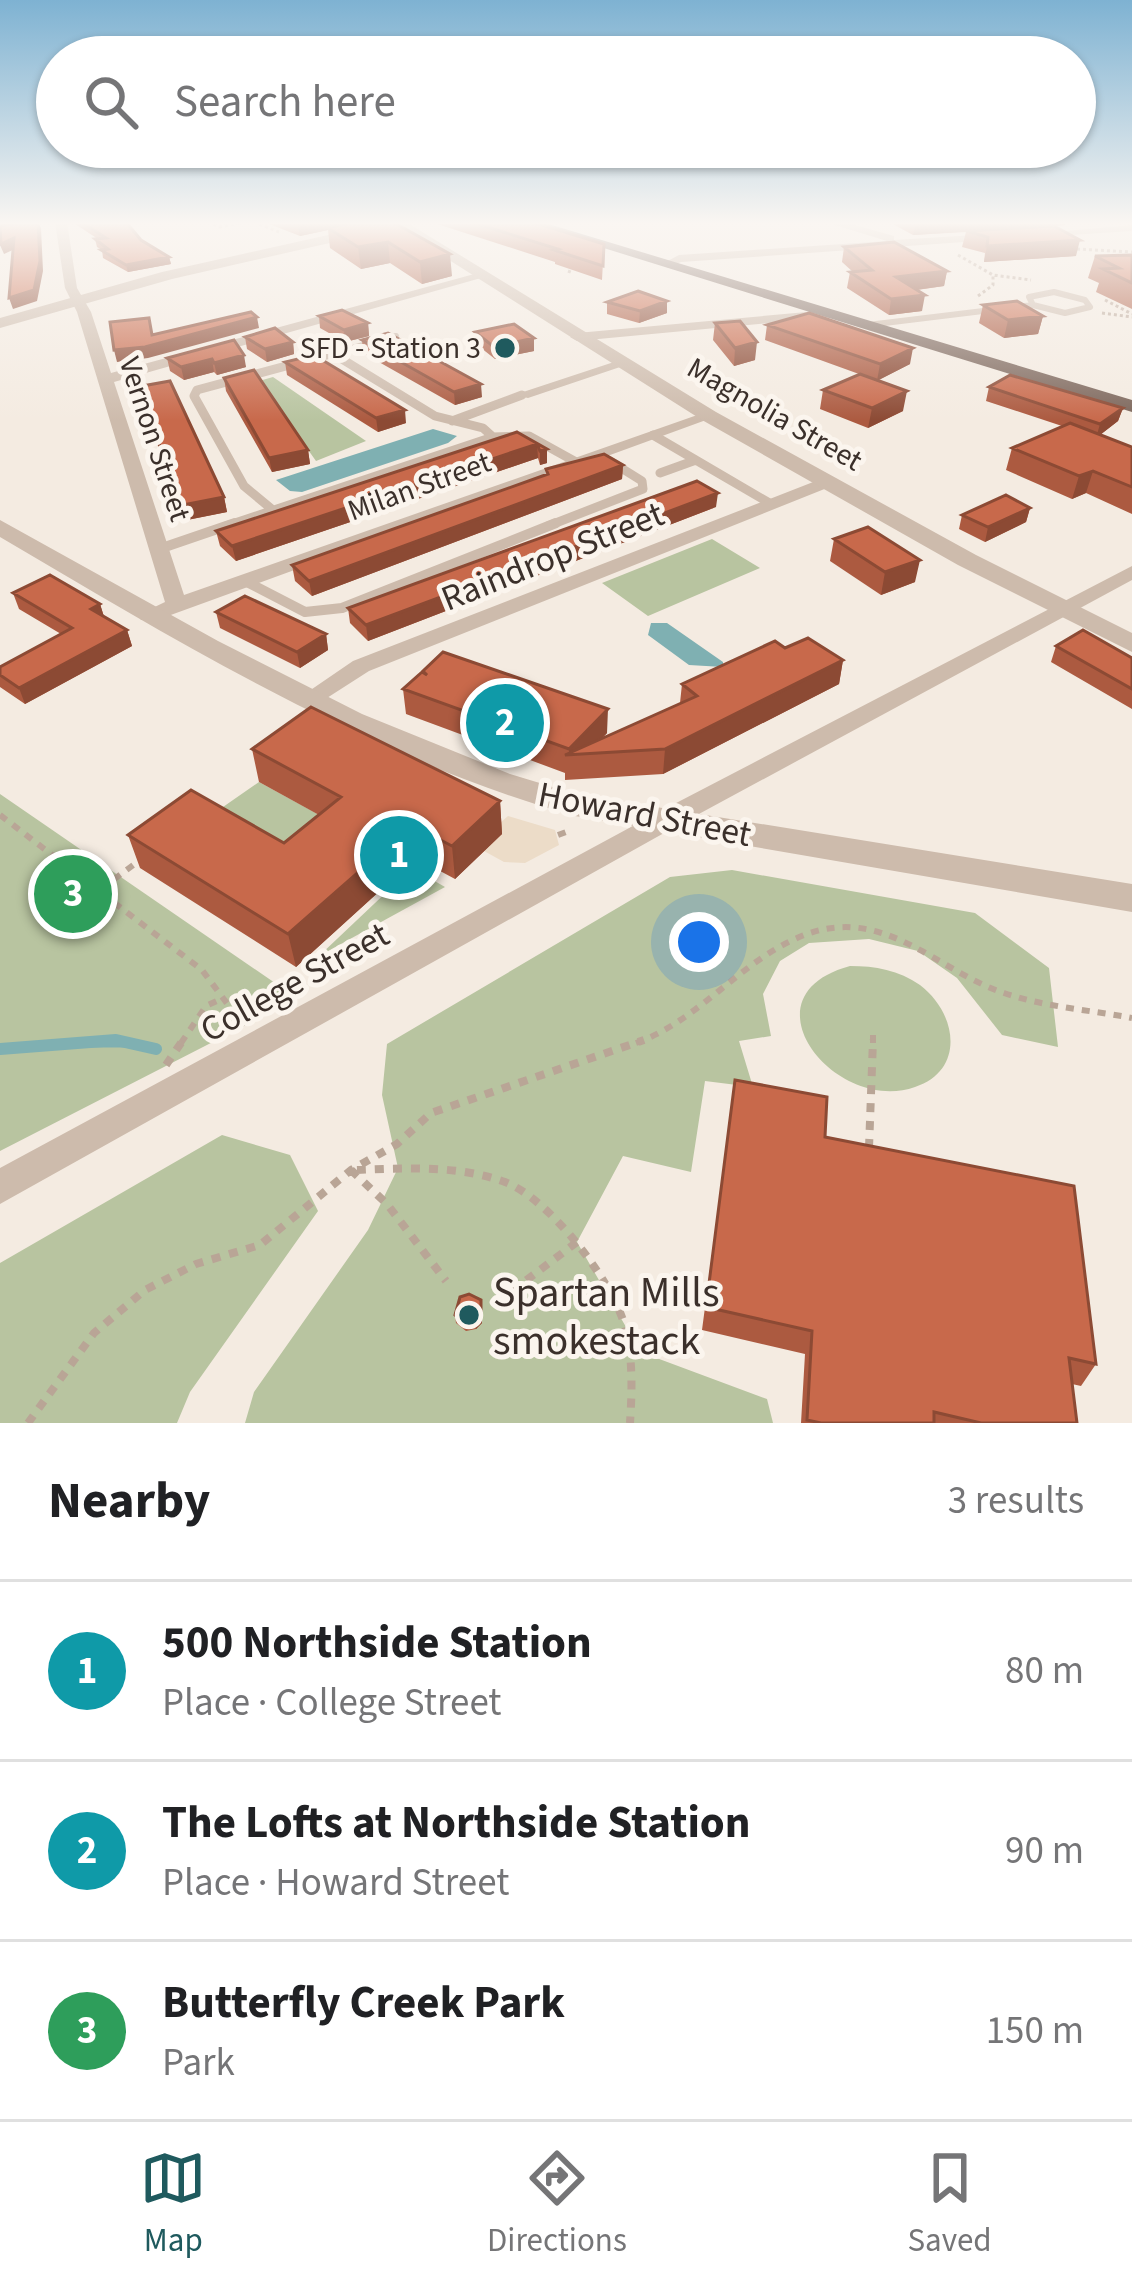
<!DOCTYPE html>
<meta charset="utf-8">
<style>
body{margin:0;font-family:"Source Sans 3",sans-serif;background:#f6f6f6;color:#202124}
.you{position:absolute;left:699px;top:942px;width:42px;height:42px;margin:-30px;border:9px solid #fff;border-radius:50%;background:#1a73e8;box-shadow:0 0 0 18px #1a73e833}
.badge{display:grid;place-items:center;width:78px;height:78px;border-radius:50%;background:#1f5a5e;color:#fff;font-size:39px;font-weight:700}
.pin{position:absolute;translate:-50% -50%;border:6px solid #fff;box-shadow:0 3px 12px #0006}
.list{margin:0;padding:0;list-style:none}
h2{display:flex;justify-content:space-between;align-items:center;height:156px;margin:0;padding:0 48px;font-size:51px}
h2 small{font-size:39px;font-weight:400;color:#757577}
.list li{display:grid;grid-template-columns:78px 1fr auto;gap:36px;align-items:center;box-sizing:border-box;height:180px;padding:0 48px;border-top:3px solid #e0e0e0}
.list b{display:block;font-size:45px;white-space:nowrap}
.list p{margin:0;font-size:39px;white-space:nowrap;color:#757577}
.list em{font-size:39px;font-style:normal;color:#757577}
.icon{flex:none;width:66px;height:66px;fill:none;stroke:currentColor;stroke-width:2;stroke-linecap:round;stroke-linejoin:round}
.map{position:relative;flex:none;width:1132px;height:1423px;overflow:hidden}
.search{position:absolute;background:#fff;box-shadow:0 3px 9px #0004;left:36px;right:36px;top:36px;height:132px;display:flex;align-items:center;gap:30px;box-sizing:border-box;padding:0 42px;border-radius:66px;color:#757577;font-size:45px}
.sheet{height:696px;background:#fff}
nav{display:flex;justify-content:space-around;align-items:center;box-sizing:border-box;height:168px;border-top:3px solid #e0e0e0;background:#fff;font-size:33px;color:#757577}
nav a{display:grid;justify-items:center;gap:6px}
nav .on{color:#1f5a5e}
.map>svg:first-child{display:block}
.green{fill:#b8c4a0}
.plaza{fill:#ecdcc8}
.water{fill:#7fb0b2}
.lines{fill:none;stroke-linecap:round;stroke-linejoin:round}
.stream-far1{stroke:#7fb0b2;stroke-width:9}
.stream{stroke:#7fb0b2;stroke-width:12}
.path-far2{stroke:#b9a596;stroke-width:3;stroke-dasharray:3 3;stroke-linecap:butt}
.path-far1{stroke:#b9a596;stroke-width:6;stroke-dasharray:8 8;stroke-linecap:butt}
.path{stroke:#b9a596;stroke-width:8;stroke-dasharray:9 9;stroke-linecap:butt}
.service-far2{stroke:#cdbbac;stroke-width:6}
.service-far1{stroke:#cdbbac;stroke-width:9}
.service{stroke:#cdbbac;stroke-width:10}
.minor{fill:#cdbbac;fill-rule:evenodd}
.tertiary{fill:#cdbbac;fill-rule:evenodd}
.primary{fill:#7d675c;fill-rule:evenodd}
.wall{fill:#ac5a40}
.shaded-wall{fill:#8c4a34}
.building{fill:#c8694b;stroke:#8c4a34;stroke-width:3}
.poi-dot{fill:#1f5a5e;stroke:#fbf5ee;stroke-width:4.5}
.labels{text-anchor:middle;stroke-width:10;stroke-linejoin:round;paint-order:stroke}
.far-poi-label{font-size:30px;fill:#3b302b;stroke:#fbf5ee;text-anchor:end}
.far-street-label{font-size:30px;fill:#3b302b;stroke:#fbf5ee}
.street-label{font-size:36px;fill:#3b302b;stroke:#fbf5ee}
.near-poi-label{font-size:42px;fill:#3b302b;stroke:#fbf5ee;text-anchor:start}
</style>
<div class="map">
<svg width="1132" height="1423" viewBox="0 0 1132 1423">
<rect width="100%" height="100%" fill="#f4ebe1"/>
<path class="green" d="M 273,377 L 366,441 L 316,461 L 259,381 Z
M 712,539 L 760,568 L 648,616 L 602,583 Z
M 259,782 L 347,830 L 291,876 L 200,823 Z
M 0,794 L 291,994 L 244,1026 L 0,1151 Z
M 412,868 L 445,887 L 319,956 Z
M 732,870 L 975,913 L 1049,968 L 1058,1047 L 1002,1035 L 957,978 L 918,951 L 869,939 L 809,943 L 780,961 L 763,994 L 771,1036 L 739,1041 L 753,1087 L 705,1081 L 691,1172 L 623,1156 L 577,1242 L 626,1327 L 627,1347 L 767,1399 L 773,1423 L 245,1423 L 254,1392 L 368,1230 L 398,1168 L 382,1095 L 387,1044 L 670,877 Z
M 850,966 C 875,966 899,970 920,985 C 957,1013 966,1070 915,1087 C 836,1115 739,996 850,966 Z
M 222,1135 L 290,1155 L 318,1211 L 190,1392 L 177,1423 L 0,1423 L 0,1263 Z"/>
<path class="plaza" d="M 508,816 L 555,830 L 559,845 L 525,863 L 504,862 L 484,851 L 501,835 L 493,829 Z"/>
<path class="water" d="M 433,429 L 457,436 L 448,443 L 302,492 L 290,491 L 276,480 Z
M 651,623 L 667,623 L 723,662 L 723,667 L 689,665 L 648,635 Z"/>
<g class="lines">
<path class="stream-far1" d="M 81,1043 L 128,1043"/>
<path class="stream" d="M 0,1049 L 116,1040 L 156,1049"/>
<path class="path-far2" d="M 208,222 L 220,227 L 244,222
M 254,222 L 279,232
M 191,224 L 202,222
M 1077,249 L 1132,252
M 958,255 L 993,275 L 1031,280
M 568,271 L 573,273
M 978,296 L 993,285 L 993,275
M 1105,300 L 1132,314
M 1102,313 L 1132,317"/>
<path class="path-far1" d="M 0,815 L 202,970 L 244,1026
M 558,835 L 566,832
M 101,889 L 140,860
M 181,1043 L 206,1006 L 223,998
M 636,1043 C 701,1020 743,957 807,934 C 886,906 937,971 1004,993 C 1044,1007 1091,1010 1132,1018
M 873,1043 L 873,1028"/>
<path class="path" d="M 166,1065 L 183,1040
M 869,1148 L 873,1040
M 351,1170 L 387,1204 L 446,1281
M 357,1170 C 405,1168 459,1165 505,1182 C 550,1199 615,1284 626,1330 C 633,1360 632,1393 630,1423
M 512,1291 L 577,1242
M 28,1423 L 94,1333 L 145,1290 L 196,1264 L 260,1245 L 351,1170 L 397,1144 L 431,1113 L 644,1040"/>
<path class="service-far2" d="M 1054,292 L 1085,300 L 1090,307 L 1065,313 L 1033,305 L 1029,297 Z
M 868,325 L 1033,305
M 327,355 L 396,336"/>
<path class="service-far1" d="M 332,353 L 435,416 L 483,428 L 493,437
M 452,421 L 522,395
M 653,435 L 771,504
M 660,473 L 696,460
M 274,511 L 244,486 L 194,396 L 197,390 L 338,352
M 226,526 L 493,437 L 529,436 L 576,462
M 548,526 L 643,489 L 642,481 L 610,461"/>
<path class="service" d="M 159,549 L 235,523
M 245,581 L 305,612 L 342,608 L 556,523"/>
<path class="minor" d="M 55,222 L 67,222 L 77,288 L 91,312 L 111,373 L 478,273 L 488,276 L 114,382 L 184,595 L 703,413 L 717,416 L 157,620 L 141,620 L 138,615 L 165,602 L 77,312 L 65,288 Z
M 825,222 L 844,222 L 894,236 L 894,240 L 992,234 L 998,237 L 992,240 L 681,262 L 668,268 L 662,264 L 679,255 L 887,241 Z
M 1132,225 L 1132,231 L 1039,237 L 1033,234 Z
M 829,310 L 836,314 L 834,317 L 577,341 L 570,337 L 577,333 Z
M 617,361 L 629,364 L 528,398 L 514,395 Z
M 826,477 L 832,478 L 832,486 L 369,671 L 316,705 L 308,707 L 296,700 L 353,661 Z
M 1132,566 L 1132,580 L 673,828 L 0,1204 L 0,1168 L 655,814 Z"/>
<path class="tertiary" d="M 389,222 L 406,222 L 716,412 L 976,555 L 1132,633 L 1132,652 L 958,565 L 702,420 Z
M 364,227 L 369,234 L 172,279 L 0,328 L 0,318 L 162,272 Z
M 0,520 L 218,641 L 362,714 L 510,774 L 576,794 L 1132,884 L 1132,912 L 575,816 C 367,757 185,646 0,537 Z"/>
<path class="primary" d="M 520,222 L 542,222 L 1132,400 L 1132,412 Z"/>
</g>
<path class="wall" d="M 72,222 L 126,222 L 141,240 L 169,257 L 171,264 L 128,272 L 103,258 L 102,250 L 97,247 L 95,239 L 98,239 Z
M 264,222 L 338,222 L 339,225 L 352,222 L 452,276 L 422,284 L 390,263 L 361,269 L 330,248 L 328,230 L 300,236 Z
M 431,222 L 532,222 L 604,244 L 602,280 L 555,264 L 555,262 Z
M 889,222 L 1065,222 L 1065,225 L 1054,226 L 1076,256 L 984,262 L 985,253 L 962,247 L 966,232 L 913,235 Z
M 844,247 L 947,271 L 944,286 L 917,290 L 922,311 L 889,315 L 847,288 L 850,272 L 853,272 L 842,262 Z
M 1132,255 L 1132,309 L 1096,292 L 1099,283 L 1088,278 L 1095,256 Z
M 667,301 L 667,313 L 639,323 L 607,314 L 607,302 Z
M 983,305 L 1043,316 L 1038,334 L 1004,338 L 979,323 Z
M 319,316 L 368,323 L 369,336 L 345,342 L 320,328 Z
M 715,323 L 755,360 L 734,366 L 713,340 Z
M 767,325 L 910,364 L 878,380 L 903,411 L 868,428 L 820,409 L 823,390 L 859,374 L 765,340 Z
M 475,332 L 534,338 L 534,351 L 495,359 L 476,344 Z
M 245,337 L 293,342 L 294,354 L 267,362 L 247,349 Z
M 234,340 L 246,367 L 217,375 L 214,372 L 184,380 L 170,371 L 167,358 Z
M 362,340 L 482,397 L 455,405 L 363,353 Z
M 285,362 L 406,423 L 378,432 L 287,375 Z
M 224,378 L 308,450 L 310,464 L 272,472 L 226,391 Z
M 137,387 L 224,497 L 227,512 L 187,520 L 140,400 Z
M 989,387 L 1123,408 L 1118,421 L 1100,435 L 1132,447 L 1132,514 L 1086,493 L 1072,499 L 1006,470 L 1012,448 L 1062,426 L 986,401 Z
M 517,432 L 547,449 L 547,463 L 540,465 L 538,458 L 236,561 L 220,546 L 216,531 Z
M 623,465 L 622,479 L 312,596 L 295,581 L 292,565 L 547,475 L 546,469 Z
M 716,507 L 368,641 L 350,623 L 348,608 Z
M 1030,508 L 1026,522 L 985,542 L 959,529 L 962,515 Z
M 834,539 L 915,582 L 881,595 L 830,561 Z
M 13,593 L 100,604 L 104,617 L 127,630 L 132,646 L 25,704 L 0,687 L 0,667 L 61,634 L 19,609 Z
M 216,612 L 326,634 L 328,650 L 300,668 L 220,628 Z
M 1056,646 L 1132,658 L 1132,709 L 1051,662 Z
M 785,648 L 843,660 L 839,684 L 663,774 L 565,780 L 565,773 L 406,714 L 403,689 L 607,733 L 601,739 L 680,703 L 682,684 Z
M 252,749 L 500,801 L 502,834 L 455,879 L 416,858 L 296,967 L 140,868 L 128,835 L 284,843 L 319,815 L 259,782 Z
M 735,1080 L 825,1137 L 1096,1364 L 1081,1386 L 1072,1384 L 1077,1423 L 801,1423 L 805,1354 L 702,1330 Z
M 455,1315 L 482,1323 L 476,1329 L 466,1331 L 456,1323 Z"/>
<path class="shaded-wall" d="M 38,222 L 41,228 L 43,271 L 37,301 L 13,309 L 9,298 Z
M 314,222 L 338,222 L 339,228 L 328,228 L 328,230 L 300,236 L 298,225 Z
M 934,222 L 1065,222 L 1065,225 L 913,235 L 916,223 Z
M 0,238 L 14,238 L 17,248 L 4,254 L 0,245 Z
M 1080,240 L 1076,256 L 984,262 L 987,246 Z
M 388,242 L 390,263 L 361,269 L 358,247 Z
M 450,254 L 452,276 L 422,284 L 420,262 Z
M 169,257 L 171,264 L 128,272 L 126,265 Z
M 947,271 L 944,286 L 893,293 L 896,277 Z
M 925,295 L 922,311 L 889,315 L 891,299 Z
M 667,301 L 667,313 L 639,323 L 640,311 Z
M 1043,316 L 1038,334 L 1004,338 L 1008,320 Z
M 257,317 L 259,328 L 148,358 L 117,362 L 114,350 Z
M 368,323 L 369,336 L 345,342 L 344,330 Z
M 534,338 L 534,351 L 495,359 L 494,347 Z
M 293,342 L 294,354 L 267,362 L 265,349 Z
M 757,342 L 755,360 L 734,366 L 735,348 Z
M 913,348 L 910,364 L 877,381 L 880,364 Z
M 244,355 L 246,367 L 217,375 L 214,363 Z
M 212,359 L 214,372 L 184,380 L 181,367 Z
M 481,384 L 482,397 L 455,405 L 454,392 Z
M 907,391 L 903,411 L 868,428 L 872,408 Z
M 1123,408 L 1118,421 L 1096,438 L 1100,424 Z
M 405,410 L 406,423 L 378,432 L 376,418 Z
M 537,444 L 538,458 L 236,561 L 232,546 Z
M 547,449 L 547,463 L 540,465 L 540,451 Z
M 308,450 L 310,464 L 272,472 L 269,458 Z
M 623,465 L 622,479 L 312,596 L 309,581 Z
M 1093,471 L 1086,493 L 1072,499 L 1079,476 Z
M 718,493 L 716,507 L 368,641 L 366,625 Z
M 224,497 L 227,512 L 187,520 L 183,505 Z
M 1030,508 L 1026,522 L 985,542 L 988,527 Z
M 920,560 L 915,582 L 881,595 L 885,572 Z
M 100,604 L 105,620 L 91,609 Z
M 127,630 L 132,646 L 25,704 L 19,688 Z
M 326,634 L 328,650 L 300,668 L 297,652 Z
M 843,660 L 839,684 L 663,774 L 665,749 Z
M 608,709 L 607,733 L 587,754 L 569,755 L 569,749 Z
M 500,801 L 502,834 L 455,879 L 452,846 Z
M 412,825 L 416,858 L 296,967 L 288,934 Z
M 482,1308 L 482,1323 L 476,1329 L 475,1322 Z"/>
<path class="building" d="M 19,222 L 38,222 L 40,261 L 34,290 L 9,298 L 14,238 L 1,244 L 0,226 Z
M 81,222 L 126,222 L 141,240 L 169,257 L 126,265 L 101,250 L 108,249 L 95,239 L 106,238 Z
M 352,222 L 393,222 L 450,254 L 420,262 L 388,242 L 358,247 L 328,228 Z
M 471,222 L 532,222 L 604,244 L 603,266 L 554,250 L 558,249 Z
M 1054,226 L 1080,240 L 987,246 L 988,237 L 966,231 Z
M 894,242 L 947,271 L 896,277 L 925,295 L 891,299 L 850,272 L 872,270 L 844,247 Z
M 1132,255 L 1132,283 L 1103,269 L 1119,268 L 1095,256 Z
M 638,291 L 667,301 L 640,311 L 607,302 Z
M 1017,301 L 1043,316 L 1008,320 L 983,305 Z
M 342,310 L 368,323 L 344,330 L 319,316 Z
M 251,312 L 257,317 L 145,347 L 114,350 L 110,322 L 149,318 L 152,335 Z
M 809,313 L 913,348 L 880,364 L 767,325 Z
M 740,321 L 757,342 L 735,348 L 715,323 Z
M 514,324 L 534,338 L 494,347 L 475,332 Z
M 275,328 L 293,342 L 265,349 L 245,337 Z
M 388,333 L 481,384 L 454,392 L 362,340 Z
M 234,340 L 244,355 L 214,363 L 212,359 L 181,367 L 167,358 Z
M 314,355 L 405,410 L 376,418 L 285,362 Z
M 254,370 L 308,450 L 269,458 L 224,378 Z
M 860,374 L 907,391 L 872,408 L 823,390 Z
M 1010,375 L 1123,408 L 1100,424 L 989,387 Z
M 170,381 L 224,497 L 183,505 L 137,387 Z
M 1070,423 L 1132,447 L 1132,487 L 1093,471 L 1079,476 L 1012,448 Z
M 517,432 L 547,449 L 540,451 L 537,444 L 232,546 L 216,531 Z
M 604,454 L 623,465 L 309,581 L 292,565 L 548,474 L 546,469 Z
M 697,481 L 718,493 L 366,625 L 348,608 Z
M 1006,495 L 1030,508 L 988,527 L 962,515 Z
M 868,527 L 920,560 L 885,572 L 834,539 Z
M 50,575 L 100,604 L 91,609 L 127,630 L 19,688 L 0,675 L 0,667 L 72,628 L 13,593 Z
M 245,596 L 326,634 L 297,652 L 216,612 Z
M 1083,630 L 1132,658 L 1132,689 L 1056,646 Z
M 808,638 L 843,660 L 665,749 L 565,755 L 697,696 L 682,684 L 775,641 L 785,648 Z
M 443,652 L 608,709 L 569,749 L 403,689 L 422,672 L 427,675 L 423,671 Z
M 311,707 L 500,801 L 452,846 L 412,825 L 288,934 L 128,835 L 191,790 L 284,843 L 341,797 L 252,749 Z
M 735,1080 L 827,1097 L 825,1137 L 1074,1186 L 1096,1364 L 1069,1358 L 1077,1423 L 981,1423 L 934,1412 L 934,1423 L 821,1423 L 807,1420 L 812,1331 L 706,1307 Z
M 469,1294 L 481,1300 L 481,1315 L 475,1322 L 465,1324 L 455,1315 L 460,1297 Z"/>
<linearGradient id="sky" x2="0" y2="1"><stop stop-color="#7eb2d2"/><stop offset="0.53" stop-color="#faf6f2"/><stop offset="1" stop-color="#faf6f2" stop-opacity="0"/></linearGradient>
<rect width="1132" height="421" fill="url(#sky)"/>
<g class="poi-dot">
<circle cx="505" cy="348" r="12"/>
<circle cx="469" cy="1315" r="12"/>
</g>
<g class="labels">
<g class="far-poi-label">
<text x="481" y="358">SFD - Station 3</text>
</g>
<g class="far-street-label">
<text transform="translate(775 414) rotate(30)" y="10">Magnolia Street</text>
<text transform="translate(155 439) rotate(72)" y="10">Vernon Street</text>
<text transform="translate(419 486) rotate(-20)" y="10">Milan Street</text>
</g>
<g class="street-label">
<text transform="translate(552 555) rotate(-22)" y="13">Raindrop Street</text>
<text transform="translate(645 813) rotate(11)" y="13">Howard Street</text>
<text transform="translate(294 981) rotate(-29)" y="13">College Street</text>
</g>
<g class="near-poi-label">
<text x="493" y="1306">Spartan Mills<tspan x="493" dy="48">smokestack</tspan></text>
</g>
</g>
</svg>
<div class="you"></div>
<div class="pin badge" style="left:399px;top:855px;background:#0f9aa8">1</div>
<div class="pin badge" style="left:505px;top:723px;background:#0f9aa8">2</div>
<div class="pin badge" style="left:73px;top:894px;background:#2e9e5b">3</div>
<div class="search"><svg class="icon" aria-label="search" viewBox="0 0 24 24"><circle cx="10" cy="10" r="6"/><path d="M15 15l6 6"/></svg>Search here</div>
</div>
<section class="sheet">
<h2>Nearby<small>3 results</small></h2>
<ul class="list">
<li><span class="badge" style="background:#0f9aa8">1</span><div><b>500 Northside Station</b><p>Place · College Street</p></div><em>80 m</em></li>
<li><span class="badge" style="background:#0f9aa8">2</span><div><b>The Lofts at Northside Station</b><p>Place · Howard Street</p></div><em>90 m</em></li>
<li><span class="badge" style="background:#2e9e5b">3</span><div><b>Butterfly Creek Park</b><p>Park</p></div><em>150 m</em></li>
</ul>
</section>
<nav>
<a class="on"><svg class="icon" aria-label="map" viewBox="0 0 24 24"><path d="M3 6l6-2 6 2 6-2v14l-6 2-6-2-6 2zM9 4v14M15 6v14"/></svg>Map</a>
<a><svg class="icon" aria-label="directions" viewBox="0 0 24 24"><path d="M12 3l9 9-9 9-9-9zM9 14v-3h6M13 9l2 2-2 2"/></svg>Directions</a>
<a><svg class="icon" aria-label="saved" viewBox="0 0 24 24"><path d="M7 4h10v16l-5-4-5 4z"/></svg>Saved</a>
</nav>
